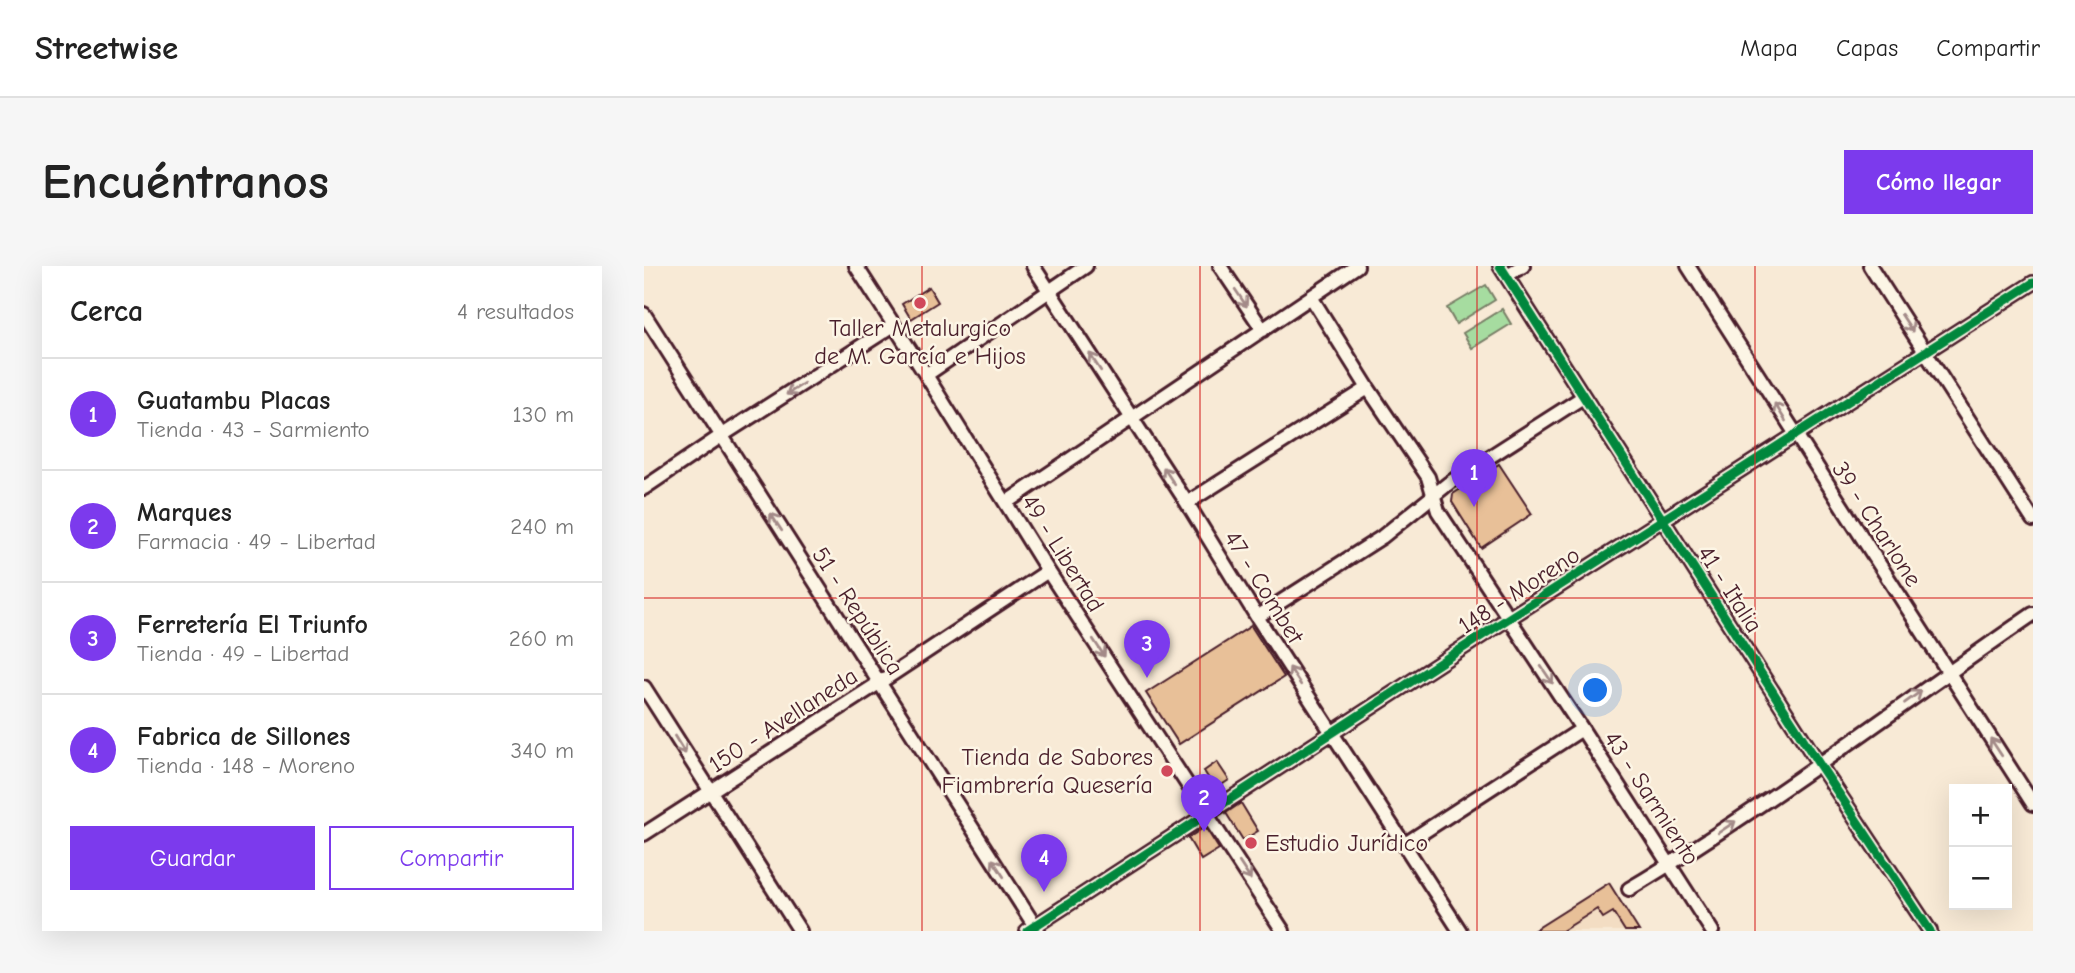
<!DOCTYPE html>
<html lang="es">
<meta charset="utf-8">
<style>
body{margin:0;font-family:"Comic Neue",sans-serif;background:#f6f6f6;color:#222}
.controls{position:absolute;right:21px;bottom:21px;display:grid;overflow:hidden;border-radius:0px;box-shadow:0 7px 28px #0002}
.controls button{width:63px;height:63px;display:grid;place-items:center;padding:0;border:0;border-bottom:2px solid #e0e0e0;background:#fff;color:#222;font:35px sans-serif}
.you{position:absolute;left:952px;top:425px;width:24px;height:24px;margin:-18px;border:5px solid #fff;border-radius:50%;background:#1a73e8;box-shadow:0 0 0 10px #1a73e833}
.badge{display:grid;place-items:center;width:46px;height:46px;border-radius:50%;background:#7c3aed;color:#fff;font-size:23px;font-weight:700}
.pin{position:absolute;translate:-50% -58px;filter:drop-shadow(0 2px 4px #0008)}
.pin::after{content:'';position:absolute;top:37px;width:24px;height:21px;background:inherit;clip-path:polygon(0 0,100% 0,50% 100%)}
.list{margin:0;padding:0;list-style:none}
h2{display:flex;justify-content:space-between;align-items:center;height:91px;margin:0;padding:0 28px;font-size:30px}
h2 small{font-size:23px;font-weight:400;color:#767676}
.list li{display:grid;grid-template-columns:46px 1fr auto;gap:21px;align-items:center;box-sizing:border-box;height:112px;padding:0 28px;border-top:2px solid #e0e0e0}
.list b{display:block;font-size:26px;white-space:nowrap}
.list p{margin:0;font-size:23px;white-space:nowrap;color:#767676}
.list em{font-size:23px;font-style:normal;color:#767676}
.actions{display:flex;gap:14px;padding:21px 28px}
.actions a{flex:1;padding:16px 0;border:2px solid #7c3aed;border-radius:0px;text-align:center;font-size:24px;color:#7c3aed}
.actions .main{background:#7c3aed;color:#fff}
.map{position:relative;flex:none;width:1389px;height:665px;overflow:hidden;border-radius:0px}
header{display:flex;align-items:center;gap:42px;box-sizing:border-box;height:98px;padding:0 35px;background:#fff;border-bottom:2px solid #e0e0e0}
header strong{font-size:33px}
nav{display:flex;gap:38px;margin-inline-start:auto;font-size:24px}
.intro{display:flex;align-items:center;justify-content:space-between;box-sizing:border-box;height:168px;padding:0 42px}
h1{margin:0;font-size:49px}
.button{padding:18px 32px;border-radius:0px;background:#7c3aed;color:#fff;font-size:24px;font-weight:700}
main{display:flex;gap:42px;padding:0 42px}
aside{flex:1;background:#fff;border-radius:0px;box-shadow:0 7px 28px #0002}
.map>svg:first-child{display:block}
.built{fill:#f3ddc3}
.green{fill:#a6dca0;stroke:#787e66;stroke-width:2}
.building{fill:#e8c098;stroke:#4a1f2b;stroke-width:2}
.lines{fill:none;stroke-linecap:round;stroke-linejoin:round}
.minor-casing{stroke:#4a1f2b;stroke-width:18}
.minor{stroke:#fcf5e5;stroke-width:12}
.cycleway-casing{stroke:#fcf5e5;stroke-width:13}
.cycleway{stroke:#00873e;stroke-width:9}
.oneway{stroke:#a38a88}
.grid{fill:none;stroke:#d62828;stroke-width:2;stroke-opacity:0.55}
.poi-dot{fill:#d1495b;stroke:#fcf5e5;stroke-width:2.5}
.labels{text-anchor:middle;stroke-width:5;stroke-linejoin:round;paint-order:stroke}
.poi-label{font-size:24px;fill:#4a1f2b;stroke:#fcf5e5}
.street-label{font-size:24px;fill:#4a1f2b;stroke:#fcf5e5}
</style>
<header>
<strong>Streetwise</strong>
<nav><a>Mapa</a><a>Capas</a><a>Compartir</a></nav>
</header>
<div class="intro"><h1>Encuéntranos</h1><a class="button">Cómo llegar</a></div>
<main>
<aside>
<h2>Cerca<small>4 resultados</small></h2>
<ul class="list">
<li><span class="badge">1</span><div><b>Guatambu Placas</b><p>Tienda · 43 - Sarmiento</p></div><em>130 m</em></li>
<li><span class="badge">2</span><div><b>Marques</b><p>Farmacia · 49 - Libertad</p></div><em>240 m</em></li>
<li><span class="badge">3</span><div><b>Ferretería El Triunfo</b><p>Tienda · 49 - Libertad</p></div><em>260 m</em></li>
<li><span class="badge">4</span><div><b>Fabrica de Sillones</b><p>Tienda · 148 - Moreno</p></div><em>340 m</em></li>
</ul>
<div class="actions"><a class="main">Guardar</a><a>Compartir</a></div>
</aside>
<div class="map">
<svg width="1389" height="665" viewBox="0 0 1389 665">
<rect width="100%" height="100%" fill="#f8ead6"/>
<filter id="ink" filterUnits="userSpaceOnUse"><feTurbulence type="fractalNoise" baseFrequency=".0143" numOctaves="2"/><feDisplacementMap in="SourceGraphic" scale="14" xChannelSelector="R" yChannelSelector="G"/><feConvolveMatrix kernelMatrix="1 2 1 2 8 2 1 2 1" color-interpolation-filters="sRGB"/></filter>
<g filter="url(#ink)">
<path class="built" d="M 965,617 L 995,665 L 889,665 Z"/>
<path class="green" d="M 842,19 L 851,34 L 812,58 L 803,42 Z
M 858,43 L 867,58 L 828,82 L 819,67 Z"/>
<path class="building" d="M 285,21 L 294,36 L 267,53 L 258,38 Z
M 855,198 L 888,248 L 837,282 L 808,236 L 809,228 Z
M 607,360 L 640,411 L 535,478 L 502,427 Z
M 573,496 L 585,514 L 576,520 L 568,518 L 560,505 Z
M 597,537 L 614,565 L 599,574 L 582,547 Z
M 561,561 L 575,583 L 557,594 L 544,572 Z
M 965,617 L 995,665 L 981,665 L 969,646 L 959,652 L 953,643 L 918,665 L 889,665 Z"/>
<g class="lines">
<defs>
<path id="minor" d="M 212,0 L 282,109 L 404,305 L 639,665
M 389,0 L 543,237 L 613,351 L 816,665
M 576,0 L 619,64
M 856,0 L 1175,498 L 1286,665
M 1044,0 L 1389,538
M 1226,0 L 1389,254
M 863,9 L 879,0
M 667,31 L 724,122 L 784,211 L 794,245 L 938,463 L 1068,665
M 0,48 L 394,665
M 282,109 L 442,0
M 0,222 L 77,170 L 250,59
M 363,236 L 713,0
M 543,237 L 724,122
M 613,351 L 738,271 L 805,217 L 939,131
M 0,421 L 156,665
M 0,568 L 235,417 L 404,305
M 761,578 L 938,463
M 985,623 C 1125,539 1255,440 1389,348
M 383,665 L 865,352 L 1389,17"/>
</defs>
<use href="#minor" class="minor-casing"/>
<use href="#minor" class="minor"/>
<defs>
<path id="cycleway" d="M 856,0 L 1175,498 L 1286,665
M 383,665 L 865,352 L 1389,17"/>
</defs>
<use href="#cycleway" class="cycleway-casing"/>
<use href="#cycleway" class="cycleway"/>
</g>
<defs><path id="oneway-shaft" d="M-6 0H5M1.5-3L5.5 0L1.5 3" fill="none" stroke-width="1.6" stroke-linecap="round" stroke-linejoin="round" transform="scale(1.75)"/></defs>
<g class="oneway">
<use href="#oneway-shaft" transform="translate(597 32) rotate(56)"/>
<use href="#oneway-shaft" transform="translate(1263 57) rotate(57)"/>
<use href="#oneway-shaft" transform="translate(451 96) rotate(-123)"/>
<use href="#oneway-shaft" transform="translate(151 123) rotate(147)"/>
<use href="#oneway-shaft" transform="translate(1136 146) rotate(-122)"/>
<use href="#oneway-shaft" transform="translate(525 210) rotate(-123)"/>
<use href="#oneway-shaft" transform="translate(132 256) rotate(-123)"/>
<use href="#oneway-shaft" transform="translate(455 382) rotate(57)"/>
<use href="#oneway-shaft" transform="translate(903 409) rotate(56)"/>
<use href="#oneway-shaft" transform="translate(651 410) rotate(-123)"/>
<use href="#oneway-shaft" transform="translate(1269 431) rotate(-36)"/>
<use href="#oneway-shaft" transform="translate(36 479) rotate(58)"/>
<use href="#oneway-shaft" transform="translate(1352 481) rotate(-123)"/>
<use href="#oneway-shaft" transform="translate(1083 561) rotate(-34)"/>
<use href="#oneway-shaft" transform="translate(354 602) rotate(-123)"/>
<use href="#oneway-shaft" transform="translate(601 605) rotate(57)"/>
</g>
</g>
<path class="grid" d="M 278,0 L 278,665M 556,0 L 556,665M 833,0 L 833,665M 1111,0 L 1111,665M 0,332 L 1389,332"/>
<g class="poi-dot">
<circle cx="276" cy="37" r="7"/>
<circle cx="523" cy="505" r="7"/>
<circle cx="607" cy="577" r="7"/>
</g>
<g class="labels">
<g class="poi-label">
<text x="276" y="70">Taller Metalurgico<tspan x="276" dy="28">de M. García e Hijos</tspan></text>
<text x="509" y="499" text-anchor="end">Tienda de Sabores<tspan x="509" dy="28">Fiambrería Quesería</tspan></text>
<text x="621" y="585" text-anchor="start">Estudio Jurídico</text>
</g>
<g class="street-label">
<text transform="translate(1233 258) rotate(57)" y="8">39 - Charlone</text>
<text transform="translate(419 287) rotate(58)" y="8">49 - Libertad</text>
<text transform="translate(620 321) rotate(58)" y="8">47 - Combet</text>
<text transform="translate(1086 323) rotate(57)" y="8">41 - Italia</text>
<text transform="translate(875 324) rotate(-33)" y="8">148 - Moreno</text>
<text transform="translate(214 345) rotate(57)" y="8">51 - República</text>
<text transform="translate(139 454) rotate(-33)" y="8">150 - Avellaneda</text>
<text transform="translate(1008 532) rotate(57)" y="8">43 - Sarmiento</text>
</g>
</g>
</svg>
<div class="controls">
<button>+</button>
<button>−</button>
</div>
<div class="you"></div>
<div class="pin badge" style="left:830px;top:241px">1</div>
<div class="pin badge" style="left:560px;top:566px">2</div>
<div class="pin badge" style="left:503px;top:412px">3</div>
<div class="pin badge" style="left:400px;top:626px">4</div>
</div>
</main>
